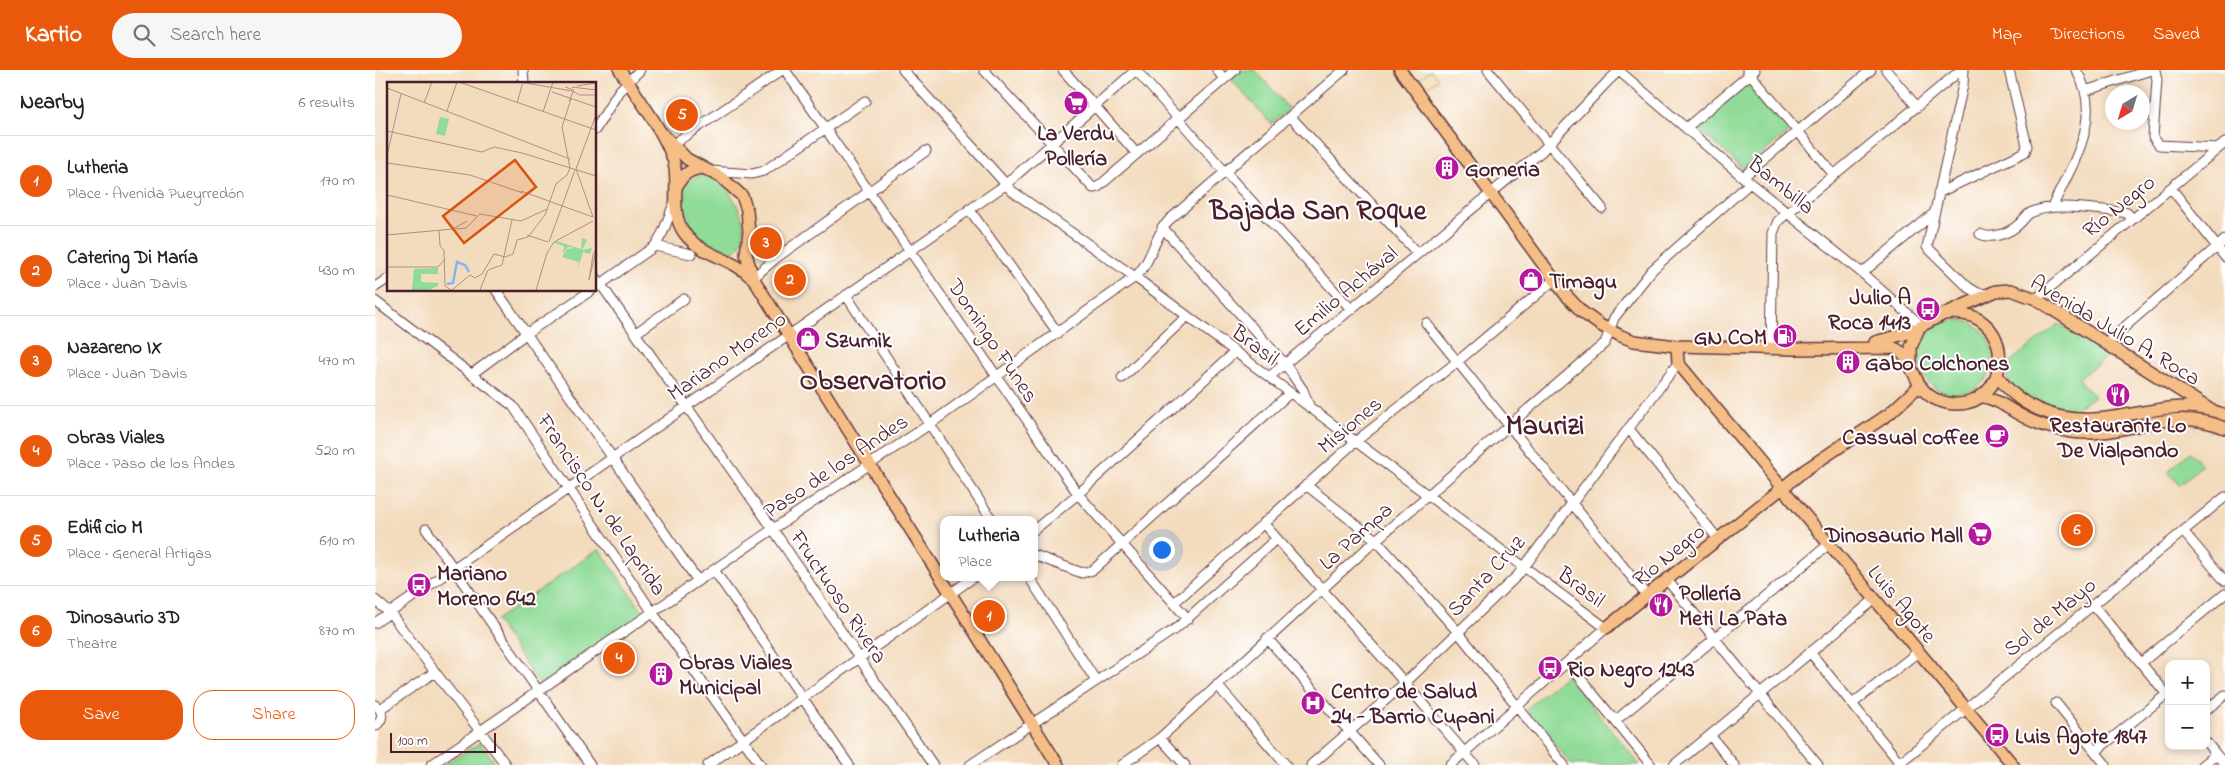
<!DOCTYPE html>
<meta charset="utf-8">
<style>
body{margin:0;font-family:"Indie Flower",sans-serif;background:#f6f6f6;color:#202124}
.controls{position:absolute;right:15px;bottom:15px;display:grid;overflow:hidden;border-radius:10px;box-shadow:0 2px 8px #0003}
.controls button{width:45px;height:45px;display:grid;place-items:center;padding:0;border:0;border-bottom:1px solid #e0e0e0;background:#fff;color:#202124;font:25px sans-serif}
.compass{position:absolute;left:1730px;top:15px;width:45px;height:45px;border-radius:50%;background:#fff;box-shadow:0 2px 8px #0003;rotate:218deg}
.scale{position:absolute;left:15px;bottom:12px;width:106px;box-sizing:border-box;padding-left:5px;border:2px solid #4a1f2b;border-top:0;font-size:14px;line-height:18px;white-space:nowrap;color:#4a1f2b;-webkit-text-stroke:4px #fff;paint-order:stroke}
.you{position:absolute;left:786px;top:479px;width:18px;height:18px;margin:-12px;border:4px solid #fff;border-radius:50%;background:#1a73e8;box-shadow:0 0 0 8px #1a73e833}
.badge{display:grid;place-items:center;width:32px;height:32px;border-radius:50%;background:#ea580c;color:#fff;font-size:16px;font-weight:700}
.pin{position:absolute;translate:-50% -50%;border:2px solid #fff;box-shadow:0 1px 5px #0006}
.popup{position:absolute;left:565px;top:446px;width:98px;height:65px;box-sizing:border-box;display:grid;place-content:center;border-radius:10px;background:#fff;filter:drop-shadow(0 1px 4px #0005);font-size:16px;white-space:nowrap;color:#757577}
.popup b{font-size:19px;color:#202124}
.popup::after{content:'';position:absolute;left:50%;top:100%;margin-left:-10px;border:10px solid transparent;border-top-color:#fff}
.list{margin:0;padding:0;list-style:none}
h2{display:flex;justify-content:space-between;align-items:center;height:65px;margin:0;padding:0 20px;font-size:21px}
h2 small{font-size:16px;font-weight:400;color:#757577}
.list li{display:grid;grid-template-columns:32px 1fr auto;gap:15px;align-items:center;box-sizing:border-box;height:90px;padding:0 20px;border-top:1px solid #e0e0e0}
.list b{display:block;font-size:19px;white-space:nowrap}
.list p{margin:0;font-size:16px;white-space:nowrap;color:#757577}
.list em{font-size:16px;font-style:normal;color:#757577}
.actions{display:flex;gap:10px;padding:15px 20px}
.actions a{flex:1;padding:11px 0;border:1px solid #ea580c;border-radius:20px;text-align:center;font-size:18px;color:#ea580c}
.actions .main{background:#ea580c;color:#fff}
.icon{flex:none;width:28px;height:28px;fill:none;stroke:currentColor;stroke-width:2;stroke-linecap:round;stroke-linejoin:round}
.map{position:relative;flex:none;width:1850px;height:695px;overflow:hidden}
header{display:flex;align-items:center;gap:30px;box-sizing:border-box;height:70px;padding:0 25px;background:#ea580c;color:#fff}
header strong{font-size:24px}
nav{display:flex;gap:28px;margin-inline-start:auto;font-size:18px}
.search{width:350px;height:45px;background:#f6f6f6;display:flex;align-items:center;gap:12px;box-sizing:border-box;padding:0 18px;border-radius:28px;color:#757577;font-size:19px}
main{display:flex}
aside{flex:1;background:#fff}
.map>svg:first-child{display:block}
.green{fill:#90db97;stroke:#6d7d61}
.sand{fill:#eeda9e;stroke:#9c7c64}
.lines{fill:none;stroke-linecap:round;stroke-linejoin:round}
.minor-casing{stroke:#633b41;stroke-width:11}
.major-casing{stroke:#633b41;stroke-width:14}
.minor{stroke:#fff;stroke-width:9}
.major{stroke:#f6be87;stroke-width:11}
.labels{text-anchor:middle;stroke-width:4;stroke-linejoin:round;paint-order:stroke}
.poi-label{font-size:22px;font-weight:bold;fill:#4a1f2b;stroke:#fff;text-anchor:start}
.street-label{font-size:22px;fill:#4a1f2b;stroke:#fff}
.district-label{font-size:28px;font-weight:bold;fill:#4a1f2b;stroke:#fff}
.inset-river{fill:none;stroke:#84b7f1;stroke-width:2.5}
.inset-road{fill:none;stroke:#af9083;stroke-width:1}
.view{fill:#d8530f;fill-opacity:0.15;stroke:#d8530f;stroke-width:2.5}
.inset-edge{fill:none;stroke:#4a1f2b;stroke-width:2.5}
</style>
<header>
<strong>Kartio</strong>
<div class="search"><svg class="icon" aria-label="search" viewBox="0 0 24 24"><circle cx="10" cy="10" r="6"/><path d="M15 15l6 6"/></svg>Search here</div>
<nav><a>Map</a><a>Directions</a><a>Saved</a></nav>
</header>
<main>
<aside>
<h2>Nearby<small>6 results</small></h2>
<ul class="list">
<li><span class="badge">1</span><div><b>Lutheria</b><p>Place · Avenida Pueyrredón</p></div><em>170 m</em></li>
<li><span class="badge">2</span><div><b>Catering Di María</b><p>Place · Juan Davis</p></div><em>430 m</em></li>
<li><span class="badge">3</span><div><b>Nazareno IX</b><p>Place · Juan Davis</p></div><em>470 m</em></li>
<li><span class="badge">4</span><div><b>Obras Viales</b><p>Place · Paso de los Andes</p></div><em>520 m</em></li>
<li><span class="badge">5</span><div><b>Edificio M</b><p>Place · General Artigas</p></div><em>610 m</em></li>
<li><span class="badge">6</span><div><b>Dinosaurio 3D</b><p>Theatre</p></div><em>870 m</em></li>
</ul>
<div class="actions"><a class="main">Save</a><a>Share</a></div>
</aside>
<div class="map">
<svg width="1850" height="695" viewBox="0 0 1850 695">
<rect width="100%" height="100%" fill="#fff"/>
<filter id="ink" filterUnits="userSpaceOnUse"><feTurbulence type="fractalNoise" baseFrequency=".02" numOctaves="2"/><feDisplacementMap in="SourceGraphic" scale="10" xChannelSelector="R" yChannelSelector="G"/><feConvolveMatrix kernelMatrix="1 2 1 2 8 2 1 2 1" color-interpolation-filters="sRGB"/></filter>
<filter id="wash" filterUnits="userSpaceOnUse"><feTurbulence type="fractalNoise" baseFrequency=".0096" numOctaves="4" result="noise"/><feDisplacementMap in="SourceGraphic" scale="20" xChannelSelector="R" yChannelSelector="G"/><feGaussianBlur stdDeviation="1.12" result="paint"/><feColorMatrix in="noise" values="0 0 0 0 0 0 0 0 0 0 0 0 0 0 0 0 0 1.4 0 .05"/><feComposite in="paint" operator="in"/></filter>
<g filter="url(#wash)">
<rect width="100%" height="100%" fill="#f3dbbd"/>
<path class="green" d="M 867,0 L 880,0 L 914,39 L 896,54 L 856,9 Z
M 1375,11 L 1416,60 L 1369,99 L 1322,58 Z
M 328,105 C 365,111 392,191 339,183 C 331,176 317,168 312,159 C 300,138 302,110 328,105 Z
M1544 287a37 37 0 1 1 74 0a37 37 0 1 1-74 0Z
M 1684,254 L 1733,285 L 1704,308 L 1707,315 L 1719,326 L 1696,342 C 1676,337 1642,328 1632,308 L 1636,291 Z
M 1815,382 L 1827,395 L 1805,415 L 1793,402 Z
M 224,479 L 270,545 L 166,617 L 121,550 Z
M 1191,605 L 1265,695 L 1197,695 L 1151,639 Z
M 105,673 L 122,695 L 68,695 Z"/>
<path class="sand" d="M 1056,0 L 1063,9 L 1051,18 L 1044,10 Z"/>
</g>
<g filter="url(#ink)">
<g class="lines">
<defs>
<path id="minor" d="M 148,0 L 149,14
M 410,0 L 703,424 L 813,549
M 528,0 L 637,121 L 760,207 L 1231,558 L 1075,695
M 609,0 L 718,118 L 723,117 L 860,0
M 688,0 L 762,84
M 761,0 L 850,102 L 977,240
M 842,0 L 849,9
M 1113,0 L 1227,138
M 1243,0 L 1375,113 L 1487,203 L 1547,256
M 1372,0 L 1459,105
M 1511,0 L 1542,37
M 1589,0 L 1588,15 L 1552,177 L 1593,217 L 1603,223 L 1614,224
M 1780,0 L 1782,10 L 1778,67 L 1784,75 L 1844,78
M 1710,21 L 1776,0
M 915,46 L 1043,184
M 1311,58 L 1380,0
M 220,60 L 244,21 L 265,0
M 297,75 L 407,0
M 336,101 L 377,104 L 389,101 L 490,31
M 1368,107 L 1496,0
M 1796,118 L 1850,187
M 1563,123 L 1650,82 L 1652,76 L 1634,0
M 1677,137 C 1697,95 1730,46 1701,0
M 594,139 L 683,263
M 787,157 L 910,294 L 928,320 L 935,338
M 1605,164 C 1616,170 1635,163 1644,154 C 1648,151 1650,146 1655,143 C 1678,131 1721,140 1747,142 L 1752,143 L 1758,149
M 280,176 L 316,184
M 1487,203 L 1558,144
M 220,206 L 398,459 L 484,588 L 558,695
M 378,208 L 401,188 L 551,81
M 223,216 L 280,176 L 288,162 L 300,131
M 0,217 L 14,208
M 121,220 L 323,511
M 471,225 L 617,450
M 1661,229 L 1850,73
M 0,231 L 138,336 L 278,543 L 386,695
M 1051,253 L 1272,526
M 261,263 L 309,229
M 1731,273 L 1850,170
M 1396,279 L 1398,163 L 1403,151 L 1586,0
M 97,304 L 152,263 L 217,220
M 894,307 L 1167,81 L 1234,10 L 1245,0
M 747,308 L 812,246
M 1254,359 L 1343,469
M 931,415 L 1001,470 L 1083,562 L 1189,695
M 888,453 L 1030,613 L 1100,695
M 51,459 L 215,695
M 659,460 L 703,424 L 860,282
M 1808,461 L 1850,511
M 659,485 L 707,503 L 718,500 L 915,323
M 339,500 L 474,695
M 654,507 L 721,611
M 1292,510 L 1443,695
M 0,530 L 15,543 L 131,695
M 799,533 L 980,372 L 1083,291 L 1179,210
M 1718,535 L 1794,627
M 0,553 L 630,115 L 761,0
M 892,568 L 1004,695
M 1435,582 L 1525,693
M 1193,593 L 1276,695
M 1766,593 L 1850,524
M 842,615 L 911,695
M 1681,633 L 1731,695
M 1477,634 L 1543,582
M 0,635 C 9,641 9,650 0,656
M 5,639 L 60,602
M 1831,640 L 1850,625
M 1240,651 L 1453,475
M 1335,665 L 1359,695
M 785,668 L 810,695
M 1831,672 L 1850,695
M 1721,681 L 1792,624
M 56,695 L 398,459 L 555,354 L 760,207 C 777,192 779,166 794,150 L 969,0
M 333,695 L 599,507
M 595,695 L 803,557 L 901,469
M 747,695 L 785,668 L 1001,470 L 1230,273 L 1239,248 L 1277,200 L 1375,113
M 936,695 L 1030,613 L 1143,505 L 1303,293
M 1299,695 L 1499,530
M 1522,695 L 1850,427
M 1827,695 L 1841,684"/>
<path id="major" d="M 245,0 C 263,28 287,58 298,89 C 306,113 293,142 310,164 C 327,186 356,187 376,207
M 1025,0 L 1190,224 L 1207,242 L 1225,255 L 1246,266 L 1259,271 L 1302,276 L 1420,279 L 1519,278 C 1542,286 1534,326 1572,333 C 1639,345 1646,234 1569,244
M 283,59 L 312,89 L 347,108 L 367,126 L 372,140 L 374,162 L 371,184 L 378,208 L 683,695
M 301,118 C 307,105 313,100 327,98
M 1500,272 L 1533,263 L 1569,244 L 1621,221 L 1636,220 L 1661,229 L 1834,339
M 1302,276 L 1303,293 L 1638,695
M 1536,294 L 1536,277 L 1544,258
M 1622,305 C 1643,337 1681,351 1718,349 C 1766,347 1802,326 1850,345
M 1605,326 C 1627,331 1631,338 1649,347 C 1663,355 1680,359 1696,362 C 1753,369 1791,334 1850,358
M 1231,558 L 1430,400 L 1514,344 L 1544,316"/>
</defs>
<use href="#minor" class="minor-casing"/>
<use href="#major" class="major-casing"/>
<use href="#minor" class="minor"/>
<use href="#major" class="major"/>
</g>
</g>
<defs>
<symbol id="supermarket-disc" viewBox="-11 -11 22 22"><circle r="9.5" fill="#b5179e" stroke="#fff"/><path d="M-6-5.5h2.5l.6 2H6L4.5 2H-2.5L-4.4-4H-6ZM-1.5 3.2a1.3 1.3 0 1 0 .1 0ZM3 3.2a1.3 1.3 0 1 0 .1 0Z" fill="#fff"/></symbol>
<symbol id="building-disc" viewBox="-11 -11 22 22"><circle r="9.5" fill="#b5179e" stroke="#fff"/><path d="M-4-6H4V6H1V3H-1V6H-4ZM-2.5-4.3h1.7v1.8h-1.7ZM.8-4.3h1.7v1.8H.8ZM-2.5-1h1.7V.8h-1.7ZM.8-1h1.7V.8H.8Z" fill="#fff"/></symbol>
<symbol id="shop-disc" viewBox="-11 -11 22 22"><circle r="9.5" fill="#b5179e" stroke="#fff"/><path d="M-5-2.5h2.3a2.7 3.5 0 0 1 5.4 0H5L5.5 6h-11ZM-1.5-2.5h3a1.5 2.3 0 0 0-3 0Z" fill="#fff"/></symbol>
<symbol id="bus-disc" viewBox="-11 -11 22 22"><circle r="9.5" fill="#b5179e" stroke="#fff"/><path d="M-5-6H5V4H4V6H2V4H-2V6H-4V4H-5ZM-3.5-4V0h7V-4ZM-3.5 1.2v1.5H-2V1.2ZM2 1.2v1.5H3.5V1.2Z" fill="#fff"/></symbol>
<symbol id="fuel-disc" viewBox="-11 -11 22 22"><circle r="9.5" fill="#b5179e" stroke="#fff"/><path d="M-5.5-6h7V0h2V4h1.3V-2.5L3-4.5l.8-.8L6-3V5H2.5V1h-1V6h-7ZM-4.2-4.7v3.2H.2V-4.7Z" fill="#fff"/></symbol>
<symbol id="restaurant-disc" viewBox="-11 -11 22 22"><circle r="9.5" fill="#b5179e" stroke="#fff"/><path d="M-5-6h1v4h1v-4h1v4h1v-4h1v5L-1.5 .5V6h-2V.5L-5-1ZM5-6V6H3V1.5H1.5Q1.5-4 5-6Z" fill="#fff"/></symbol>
<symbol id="cafe-disc" viewBox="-11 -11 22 22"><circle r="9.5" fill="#b5179e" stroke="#fff"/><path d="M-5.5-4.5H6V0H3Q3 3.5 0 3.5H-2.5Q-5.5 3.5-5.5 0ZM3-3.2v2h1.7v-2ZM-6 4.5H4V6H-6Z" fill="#fff"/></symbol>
<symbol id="hospital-disc" viewBox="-11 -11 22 22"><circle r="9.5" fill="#b5179e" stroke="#fff"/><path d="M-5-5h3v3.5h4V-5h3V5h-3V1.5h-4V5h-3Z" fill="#fff"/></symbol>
</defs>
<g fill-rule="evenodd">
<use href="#supermarket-disc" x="687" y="19" width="28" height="28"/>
<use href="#building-disc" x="1058" y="84" width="28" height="28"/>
<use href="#shop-disc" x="1142" y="196" width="28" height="28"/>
<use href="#bus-disc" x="1539" y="225" width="28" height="28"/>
<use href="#fuel-disc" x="1396" y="252" width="28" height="28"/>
<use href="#shop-disc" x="419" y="255" width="28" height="28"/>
<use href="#building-disc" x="1459" y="278" width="28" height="28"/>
<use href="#restaurant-disc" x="1729" y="311" width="28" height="28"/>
<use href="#cafe-disc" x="1608" y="352" width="28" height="28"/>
<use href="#supermarket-disc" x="1591" y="450" width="28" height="28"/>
<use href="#bus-disc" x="30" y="501" width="28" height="28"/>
<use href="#restaurant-disc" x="1272" y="521" width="28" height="28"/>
<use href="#bus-disc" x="1161" y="584" width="28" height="28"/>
<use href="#building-disc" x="272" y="590" width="28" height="28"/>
<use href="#hospital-disc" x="924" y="619" width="28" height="28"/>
<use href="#bus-disc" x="1608" y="651" width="28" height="28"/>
</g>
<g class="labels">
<g class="poi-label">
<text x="701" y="70" text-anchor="middle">La Verdu<tspan x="701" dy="25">Pollería</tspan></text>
<text x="1090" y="106">Gomeria</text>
<text x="1174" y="218">Timagu</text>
<text x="1536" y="234" text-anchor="end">Julio A<tspan x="1536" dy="25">Roca 1413</tspan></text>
<text x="1392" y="274" text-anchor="end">GN COM</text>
<text x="450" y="277">Szumik</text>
<text x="1490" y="300">Gabo Colchones</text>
<text x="1743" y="362" text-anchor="middle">Restaurante Lo<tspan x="1743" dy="25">De Vialpando</tspan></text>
<text x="1604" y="374" text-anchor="end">Cassual coffee</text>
<text x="1588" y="472" text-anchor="end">Dinosaurio Mall</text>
<text x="62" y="510">Mariano<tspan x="62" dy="25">Moreno 642</tspan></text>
<text x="1304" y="530">Pollería<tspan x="1304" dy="25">Meti La Pata</tspan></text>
<text x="304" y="599">Obras Viales<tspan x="304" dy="25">Municipal</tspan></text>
<text x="1192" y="606">Rio Negro 1243</text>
<text x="956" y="628">Centro de Salud<tspan x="956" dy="25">24 - Barrio Cupani</tspan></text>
<text x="1640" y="673">Luis Agote 1847</text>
</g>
<g class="street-label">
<text transform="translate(1407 114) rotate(39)" y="8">Bambilla</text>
<text transform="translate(1743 135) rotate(-39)" y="8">Río Negro</text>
<text transform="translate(970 220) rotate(-40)" y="8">Emilio Achával</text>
<text transform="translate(1741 259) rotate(31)" y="8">Avenida Julio A. Roca</text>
<text transform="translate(619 270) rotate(56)" y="8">Domingo Funes</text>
<text transform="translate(881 274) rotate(37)" y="8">Brasil</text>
<text transform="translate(351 285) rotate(-35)" y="8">Mariano Moreno</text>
<text transform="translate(974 354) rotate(-40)" y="8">Misiones</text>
<text transform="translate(460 395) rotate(-34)" y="8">Paso de los Andes</text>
<text transform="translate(228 434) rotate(56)" y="8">Francisco N. de Laprida</text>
<text transform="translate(980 465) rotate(-42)" y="8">La Pampa</text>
<text transform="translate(1293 484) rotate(-39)" y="8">Río Negro</text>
<text transform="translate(1110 505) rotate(-47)" y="8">Santa Cruz</text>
<text transform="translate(1207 516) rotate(37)" y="8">Brasil</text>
<text transform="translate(465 526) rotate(56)" y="8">Fructuoso Rivera</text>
<text transform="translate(1528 533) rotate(50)" y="8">Luis Agote</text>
<text transform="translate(1674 546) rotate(-39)" y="8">Sol de Mayo</text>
</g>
<g class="district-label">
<text x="943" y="149">Bajada San Roque</text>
<text x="498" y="319">Observatorio</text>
<text x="1170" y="364">Maurizi</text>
</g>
</g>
<g transform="translate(12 12)">
<rect width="209" height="209" fill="#f3dbbd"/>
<path d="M 53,35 L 62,37 L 58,54 L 49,52 ZM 195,156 L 200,158 L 195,168 L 205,166 L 203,172 L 196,170 L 190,189 L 192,180 L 175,175 L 180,167 L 188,166 L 181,165 L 176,171 L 177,164 L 167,161 L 169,159 L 194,167 ZM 51,186 L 51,192 L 34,192 L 34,200 L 51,201 L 51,204 L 42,208 L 25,208 L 27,187 Z" fill="#90db97"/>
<path class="inset-river" d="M 60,202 L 66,201 L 70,180 L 78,183 L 82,190"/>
<path class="inset-road" d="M 72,0 L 209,48M 133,0 L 185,9 L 193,13 L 209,13M 190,4 L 209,1M 178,5 L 187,8 L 182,19M 185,5 L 209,8M 0,6 L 183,77M 165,10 L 209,25M 37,21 L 45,0M 130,21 L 136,0M 60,29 L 70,0M 156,30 L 166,0M 0,49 L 95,70M 95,70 L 107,65 L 135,71 L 209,94M 0,74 L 14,12M 0,81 L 83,93 L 136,111M 134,109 L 206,135M 0,113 L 90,134M 206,135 L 189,87 L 209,33M 68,147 L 79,146 L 93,132 L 134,139 L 160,127M 52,148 L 53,164 L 57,168 L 58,204 L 64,208M 0,153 L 66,147 L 80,139M 140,153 L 161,160M 162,160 L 188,88M 209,167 L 206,173 L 202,198 L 209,169M 0,185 L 51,185 L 58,177M 65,208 L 83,193 L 88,196 L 95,192 L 107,172 L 118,175 L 126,172 L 130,158 L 141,155 L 158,133 L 169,102 L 180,93 L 183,86 L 175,45 L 184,17M 93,208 L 101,188 L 115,183 L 125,138M 149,208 L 160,171 L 167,160 L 206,139"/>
<path class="view" d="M 128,78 L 149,105 L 77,161 L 56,134 Z"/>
<rect width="209" height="209" class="inset-edge"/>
</g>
</svg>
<div class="controls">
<button>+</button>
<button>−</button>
</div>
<svg class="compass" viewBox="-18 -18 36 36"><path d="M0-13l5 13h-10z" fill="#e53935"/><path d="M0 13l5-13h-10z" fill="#757577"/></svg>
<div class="scale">100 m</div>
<div class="you"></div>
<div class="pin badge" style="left:614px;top:546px">1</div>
<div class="popup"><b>Lutheria</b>Place</div>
<div class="pin badge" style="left:415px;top:210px">2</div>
<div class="pin badge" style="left:391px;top:173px">3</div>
<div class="pin badge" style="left:244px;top:588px">4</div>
<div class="pin badge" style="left:307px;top:45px">5</div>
<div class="pin badge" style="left:1702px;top:460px">6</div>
</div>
</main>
